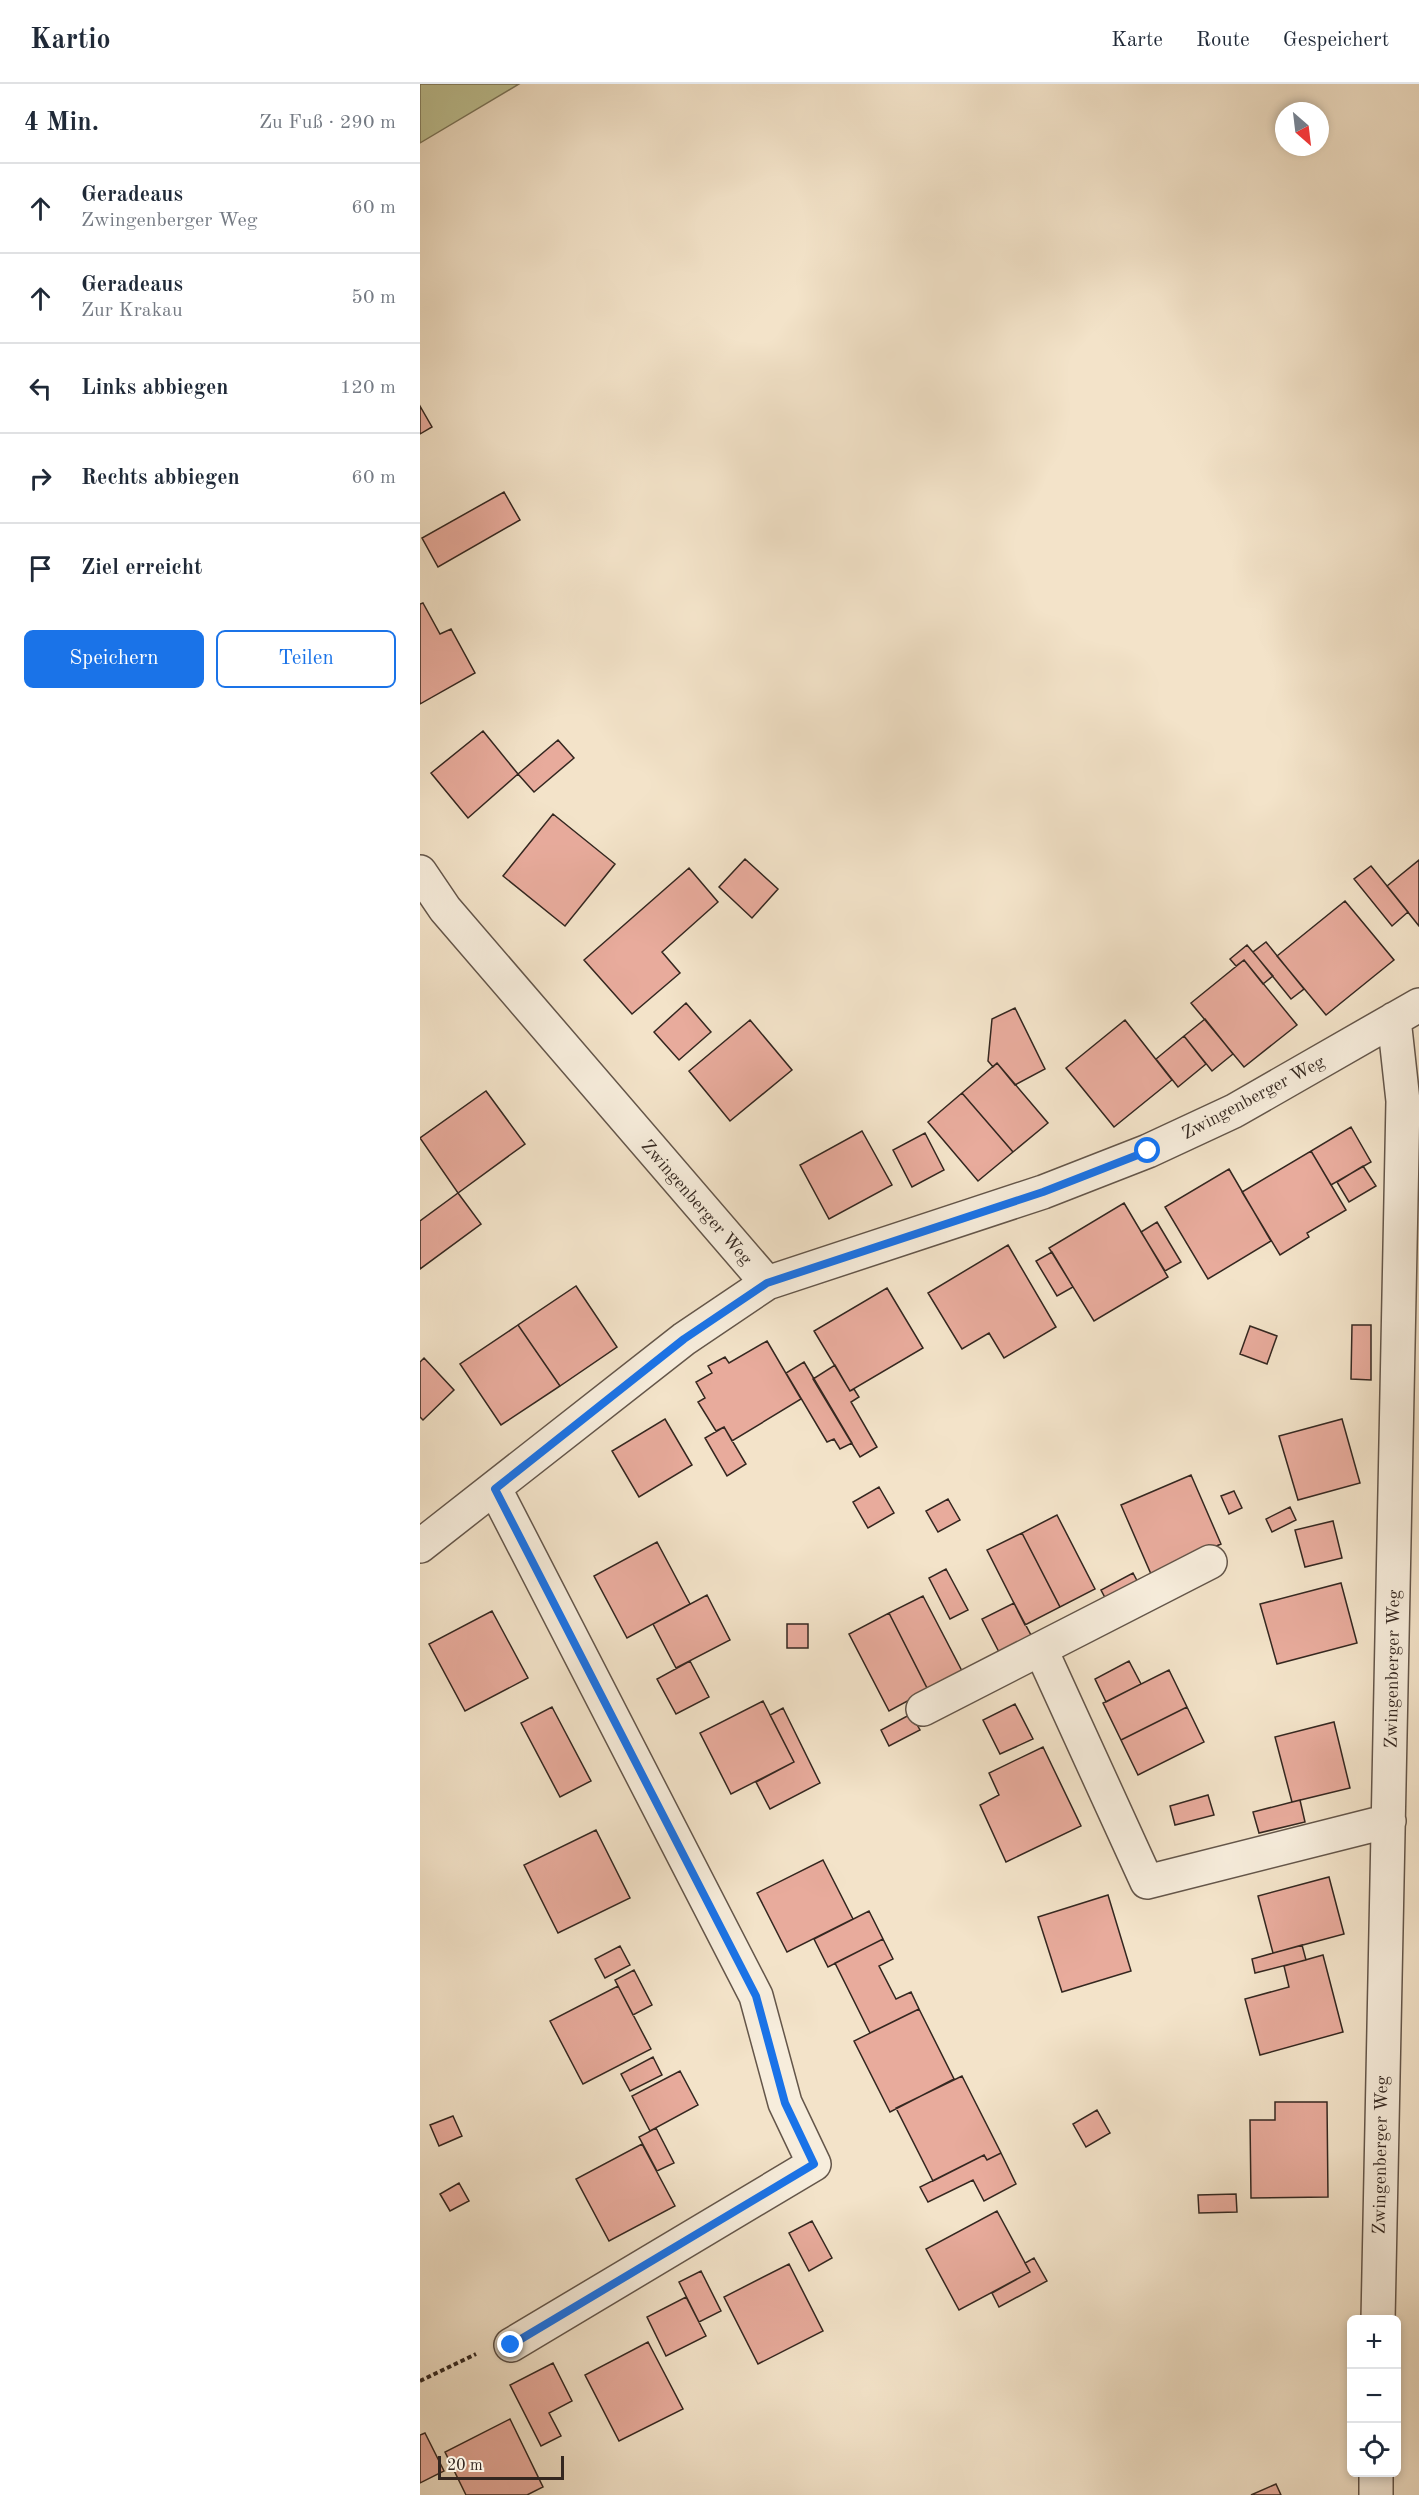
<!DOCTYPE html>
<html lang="de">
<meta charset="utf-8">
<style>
body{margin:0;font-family:"Old Standard TT",serif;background:#f2f2f3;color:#1f2937}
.controls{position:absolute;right:18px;bottom:18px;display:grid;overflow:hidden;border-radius:9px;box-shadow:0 3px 9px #0003}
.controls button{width:54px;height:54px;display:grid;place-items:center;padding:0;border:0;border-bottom:2px solid #e0e1e3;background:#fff;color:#1f2937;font:30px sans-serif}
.compass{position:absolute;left:855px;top:18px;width:54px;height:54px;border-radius:50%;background:#fff;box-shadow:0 3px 9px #0003;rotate:152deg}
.scale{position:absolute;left:18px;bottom:15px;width:126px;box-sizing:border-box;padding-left:6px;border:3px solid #342720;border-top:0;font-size:16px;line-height:21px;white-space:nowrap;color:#342720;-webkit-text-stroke:4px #f7eddc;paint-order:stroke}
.stop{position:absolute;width:18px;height:18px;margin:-14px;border:4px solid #1a73e8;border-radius:50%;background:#fff}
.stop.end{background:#1a73e8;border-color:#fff;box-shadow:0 2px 6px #0008}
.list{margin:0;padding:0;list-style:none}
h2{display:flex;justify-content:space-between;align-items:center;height:78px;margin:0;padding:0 24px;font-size:26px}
h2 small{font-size:20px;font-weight:400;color:#747a83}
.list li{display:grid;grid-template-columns:39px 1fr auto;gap:18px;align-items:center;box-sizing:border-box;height:90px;padding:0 24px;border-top:2px solid #e0e1e3}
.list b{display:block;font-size:22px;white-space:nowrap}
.list p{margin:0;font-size:20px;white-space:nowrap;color:#747a83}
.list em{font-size:20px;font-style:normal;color:#747a83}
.actions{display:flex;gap:12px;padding:18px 24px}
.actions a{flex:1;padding:14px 0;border:2px solid #1a73e8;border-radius:9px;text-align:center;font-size:21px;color:#1a73e8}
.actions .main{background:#1a73e8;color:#fff}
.icon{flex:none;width:33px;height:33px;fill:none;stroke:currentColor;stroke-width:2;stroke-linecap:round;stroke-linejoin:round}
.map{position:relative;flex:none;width:999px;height:2411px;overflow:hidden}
header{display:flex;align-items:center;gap:36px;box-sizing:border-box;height:84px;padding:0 30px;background:#fff;border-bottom:2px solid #e0e1e3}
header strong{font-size:28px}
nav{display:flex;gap:33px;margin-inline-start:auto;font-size:21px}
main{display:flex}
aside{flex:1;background:#fff}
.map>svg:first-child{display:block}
.green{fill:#bfc394;stroke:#7a755a;stroke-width:1.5}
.building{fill:#e8ab9c;stroke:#342720;stroke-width:1.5}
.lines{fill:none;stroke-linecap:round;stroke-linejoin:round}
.minor-casing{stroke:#64564a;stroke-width:36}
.path{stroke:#342720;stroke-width:4;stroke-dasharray:4.5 3;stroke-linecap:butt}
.minor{stroke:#f7eddc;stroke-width:33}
.route{stroke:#1a73e8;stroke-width:8}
.labels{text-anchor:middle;stroke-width:6;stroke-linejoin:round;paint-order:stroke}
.street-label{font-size:18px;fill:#342720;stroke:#f7eddc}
</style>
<header>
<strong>Kartio</strong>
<nav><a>Karte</a><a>Route</a><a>Gespeichert</a></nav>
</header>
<main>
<aside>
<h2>4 Min.<small>Zu Fuß · 290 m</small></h2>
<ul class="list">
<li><svg class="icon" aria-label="ahead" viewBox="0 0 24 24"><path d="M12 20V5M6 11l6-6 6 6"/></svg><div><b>Geradeaus</b><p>Zwingenberger Weg</p></div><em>60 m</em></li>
<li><svg class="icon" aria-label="ahead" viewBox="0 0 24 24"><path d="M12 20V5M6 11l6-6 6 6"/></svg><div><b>Geradeaus</b><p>Zur Krakau</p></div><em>50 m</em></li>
<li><svg class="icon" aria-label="left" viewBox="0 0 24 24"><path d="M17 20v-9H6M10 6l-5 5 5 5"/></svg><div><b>Links abbiegen</b></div><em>120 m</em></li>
<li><svg class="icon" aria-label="right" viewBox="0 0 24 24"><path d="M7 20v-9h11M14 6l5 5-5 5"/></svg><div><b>Rechts abbiegen</b></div><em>60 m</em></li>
<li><svg class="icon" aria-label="arrive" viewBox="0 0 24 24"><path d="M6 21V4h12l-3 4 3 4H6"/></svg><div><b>Ziel erreicht</b></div></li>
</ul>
<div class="actions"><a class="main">Speichern</a><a>Teilen</a></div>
</aside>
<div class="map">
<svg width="999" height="2411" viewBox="0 0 999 2411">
<rect width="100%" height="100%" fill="#f3e3c9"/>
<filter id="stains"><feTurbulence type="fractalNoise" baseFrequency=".00333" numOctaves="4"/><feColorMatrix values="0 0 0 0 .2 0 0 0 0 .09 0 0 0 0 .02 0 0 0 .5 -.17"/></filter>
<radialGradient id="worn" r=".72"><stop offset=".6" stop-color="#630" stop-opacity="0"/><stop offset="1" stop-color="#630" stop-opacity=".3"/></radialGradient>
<path class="green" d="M 0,0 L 99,0 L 0,59 Z"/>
<path class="building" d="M 0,322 L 12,343 L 0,350 Z
M 84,408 L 100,436 L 18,483 L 2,454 Z
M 3,519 L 20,550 L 31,545 L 55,589 L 0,620 L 0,520 Z
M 63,647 L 98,690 L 48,734 L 11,689 Z
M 138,656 L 154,674 L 114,708 L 98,690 Z
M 133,730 L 195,780 L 145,842 L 83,792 Z
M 325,775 L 358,805 L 332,834 L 299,803 Z
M 999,776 L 999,842 L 967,802 Z
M 951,782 L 988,828 L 972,842 L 934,795 Z
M 269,784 L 298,818 L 242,868 L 260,889 L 212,930 L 164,876 Z
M 925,817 L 974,876 L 906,931 L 857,872 Z
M 846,858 L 884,905 L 871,915 L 833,868 Z
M 827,861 L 853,892 L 843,900 L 824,876 L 816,882 L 810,875 Z
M 824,876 L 877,941 L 824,983 L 771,919 Z
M 266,919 L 291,948 L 259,976 L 234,948 Z
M 595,924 L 625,985 L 595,1001 L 577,979 L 573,983 L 568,977 L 572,935 Z
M 785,935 L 813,970 L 792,987 L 764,952 Z
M 330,936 L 372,986 L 310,1037 L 269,987 Z
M 705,936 L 752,996 L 694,1043 L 646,984 Z
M 764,952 L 786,980 L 758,1003 L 736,975 Z
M 577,979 L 628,1039 L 593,1068 L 542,1009 Z
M 66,1007 L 105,1060 L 38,1109 L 0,1054 Z
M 542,1009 L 593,1068 L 558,1097 L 508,1038 Z
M 931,1043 L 951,1078 L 911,1101 L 891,1067 Z
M 442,1047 L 472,1101 L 409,1135 L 380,1081 Z
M 505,1049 L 524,1086 L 492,1103 L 473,1066 Z
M 891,1067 L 926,1126 L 887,1149 L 889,1153 L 860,1171 L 822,1108 Z
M 943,1082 L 956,1102 L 929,1118 L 917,1098 Z
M 809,1085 L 851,1157 L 788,1195 L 745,1123 Z
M 38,1109 L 61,1140 L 0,1185 L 0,1137 Z
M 704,1119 L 748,1193 L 674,1237 L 629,1164 Z
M 737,1138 L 761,1178 L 745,1187 L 721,1148 Z
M 588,1161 L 636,1243 L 584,1274 L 569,1249 L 542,1265 L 508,1209 Z
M 632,1168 L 653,1203 L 637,1212 L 616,1177 Z
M 156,1202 L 197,1263 L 140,1302 L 98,1241 Z
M 467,1204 L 503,1264 L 430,1307 L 394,1247 Z
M 98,1241 L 140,1302 L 81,1341 L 40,1280 Z
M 932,1241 L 951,1241 L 951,1296 L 931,1295 Z
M 830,1242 L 857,1252 L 847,1280 L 820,1270 Z
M 347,1257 L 381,1315 L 312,1357 L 304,1343 L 296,1347 L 278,1318 L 285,1314 L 276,1298 L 292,1289 L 288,1282 L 305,1273 L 309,1279 Z
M 4,1274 L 34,1306 L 3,1336 L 0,1333 L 0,1278 Z
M 384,1278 L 432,1359 L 420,1365 L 414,1355 L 407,1358 L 366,1289 Z
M 415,1281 L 430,1307 L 434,1305 L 439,1313 L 431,1318 L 457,1363 L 440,1373 L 393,1295 Z
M 245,1335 L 272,1381 L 219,1413 L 192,1367 Z
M 922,1335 L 940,1399 L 878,1416 L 859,1352 Z
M 304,1343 L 326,1380 L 307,1392 L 285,1354 Z
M 771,1391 L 801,1460 L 731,1490 L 701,1421 Z
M 459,1403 L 474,1429 L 448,1444 L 433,1418 Z
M 814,1407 L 822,1424 L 809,1430 L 801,1412 Z
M 528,1415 L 540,1436 L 518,1448 L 506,1427 Z
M 870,1423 L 876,1436 L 852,1448 L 846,1435 Z
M 637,1431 L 675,1505 L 640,1523 L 602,1449 Z
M 913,1437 L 922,1474 L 885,1483 L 875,1446 Z
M 602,1449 L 640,1523 L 605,1541 L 567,1466 Z
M 237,1458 L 270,1520 L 207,1554 L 174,1492 Z
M 526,1485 L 548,1526 L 530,1535 L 509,1494 Z
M 713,1489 L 722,1506 L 690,1523 L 681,1506 Z
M 921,1499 L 937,1559 L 857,1580 L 840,1520 Z
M 287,1511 L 310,1556 L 256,1584 L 233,1540 Z
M 503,1512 L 543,1589 L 508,1606 L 469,1529 Z
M 594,1519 L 612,1553 L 580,1570 L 562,1535 Z
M 72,1527 L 108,1594 L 45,1627 L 9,1560 Z
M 469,1529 L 508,1606 L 469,1627 L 429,1550 Z
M 367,1540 L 388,1540 L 388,1564 L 367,1564 Z
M 270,1577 L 289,1613 L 256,1630 L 237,1595 Z
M 709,1577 L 721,1600 L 686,1618 L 675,1595 Z
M 749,1586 L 767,1623 L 701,1656 L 683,1619 Z
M 343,1617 L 374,1678 L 311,1710 L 280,1649 Z
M 595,1620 L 613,1655 L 580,1670 L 563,1636 Z
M 132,1623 L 171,1697 L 140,1713 L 101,1639 Z
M 767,1623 L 784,1658 L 718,1691 L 701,1656 Z
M 363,1624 L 400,1699 L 350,1725 L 336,1698 L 374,1678 L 350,1631 Z
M 491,1630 L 500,1646 L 469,1662 L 461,1646 Z
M 914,1638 L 930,1704 L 872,1718 L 855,1653 Z
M 623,1663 L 661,1742 L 586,1778 L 560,1721 L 579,1711 L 569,1689 Z
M 788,1711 L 794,1731 L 755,1741 L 750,1722 Z
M 880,1716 L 885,1738 L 839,1749 L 833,1728 Z
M 176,1746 L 210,1814 L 138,1849 L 104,1781 Z
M 403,1776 L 433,1835 L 367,1868 L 337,1809 Z
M 909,1793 L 924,1850 L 853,1869 L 838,1812 Z
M 688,1811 L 711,1887 L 642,1908 L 618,1833 Z
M 449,1827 L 463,1855 L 408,1883 L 394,1855 Z
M 463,1855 L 473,1875 L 459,1882 L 476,1915 L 491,1908 L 499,1925 L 450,1949 L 415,1879 Z
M 882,1861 L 886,1876 L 835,1889 L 832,1875 Z
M 200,1862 L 210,1881 L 185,1894 L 175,1875 Z
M 903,1871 L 923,1948 L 840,1971 L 825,1915 L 869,1903 L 864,1882 Z
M 214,1886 L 232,1921 L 213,1931 L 195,1896 Z
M 198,1902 L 231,1965 L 163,2000 L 130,1937 Z
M 499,1925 L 534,1995 L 470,2028 L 434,1957 Z
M 233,1973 L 242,1991 L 210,2007 L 201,1990 Z
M 260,1987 L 278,2021 L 230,2047 L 212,2012 Z
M 542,1992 L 581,2069 L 567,2076 L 564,2071 L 513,2097 L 476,2024 Z
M 855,2018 L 907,2018 L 908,2113 L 831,2114 L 830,2036 L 855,2036 Z
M 677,2026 L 690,2049 L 666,2063 L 653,2040 Z
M 33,2032 L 42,2052 L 19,2062 L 10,2041 Z
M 236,2044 L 254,2079 L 237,2087 L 219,2053 Z
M 222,2060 L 255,2122 L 189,2157 L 156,2095 Z
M 581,2069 L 596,2100 L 564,2117 L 553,2096 L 508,2118 L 500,2103 L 564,2071 L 567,2076 Z
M 39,2099 L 49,2117 L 30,2127 L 20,2110 Z
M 816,2110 L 817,2128 L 779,2129 L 778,2111 Z
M 577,2127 L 610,2188 L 539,2226 L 506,2165 Z
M 392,2137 L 412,2174 L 389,2187 L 369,2149 Z
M 614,2174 L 627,2197 L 579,2223 L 572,2209 L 610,2188 L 605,2179 Z
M 369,2180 L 403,2247 L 338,2280 L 304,2213 Z
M 281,2187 L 301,2227 L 279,2238 L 259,2198 Z
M 266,2213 L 286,2252 L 246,2272 L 227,2233 Z
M 228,2258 L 263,2325 L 199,2357 L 165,2291 Z
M 133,2279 L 152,2317 L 129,2329 L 141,2352 L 121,2362 L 90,2301 Z
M 90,2335 L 123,2403 L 107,2411 L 46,2411 L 25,2368 Z
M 5,2349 L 24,2387 L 0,2399 L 0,2351 Z
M 856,2400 L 861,2411 L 831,2411 Z"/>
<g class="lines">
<defs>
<path id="minor" d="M 0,788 L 25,825 L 347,1199
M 75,1405 L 336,1912 L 365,2019 L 394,2080 L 91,2261
M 0,1462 L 264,1255 L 347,1199 L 623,1108 L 728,1067 L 814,1027 L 999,921
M 621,1566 L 727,1798 L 969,1737
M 503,1625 L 790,1478
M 958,2236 L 983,1017 L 974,935
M 956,2411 L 956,2388"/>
</defs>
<use href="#minor" class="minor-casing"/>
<path class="path" d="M 0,2297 L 56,2270"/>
<use href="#minor" class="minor"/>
</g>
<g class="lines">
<path class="route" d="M 91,2261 L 394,2080 L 365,2019 L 336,1912 L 75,1405 L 264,1255 L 347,1199 L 623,1108 L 728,1067"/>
</g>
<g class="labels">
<g class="street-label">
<text transform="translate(833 1013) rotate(-28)" y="6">Zwingenberger Weg</text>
<text transform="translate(277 1118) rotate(49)" y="6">Zwingenberger Weg</text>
<text transform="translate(972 1585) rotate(-89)" y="6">Zwingenberger Weg</text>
<text transform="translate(960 2071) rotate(-89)" y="6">Zwingenberger Weg</text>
</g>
</g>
<rect width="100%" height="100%" filter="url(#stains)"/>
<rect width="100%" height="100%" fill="url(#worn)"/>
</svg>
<div class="controls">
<button>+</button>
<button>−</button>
<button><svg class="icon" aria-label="locate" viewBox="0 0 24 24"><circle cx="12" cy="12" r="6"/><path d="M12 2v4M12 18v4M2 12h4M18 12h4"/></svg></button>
</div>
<svg class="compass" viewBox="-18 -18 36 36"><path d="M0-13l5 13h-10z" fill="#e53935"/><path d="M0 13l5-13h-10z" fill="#747a83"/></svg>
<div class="scale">20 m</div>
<div class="stop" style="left:728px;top:1067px"></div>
<div class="stop end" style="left:91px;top:2261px"></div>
</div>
</main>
